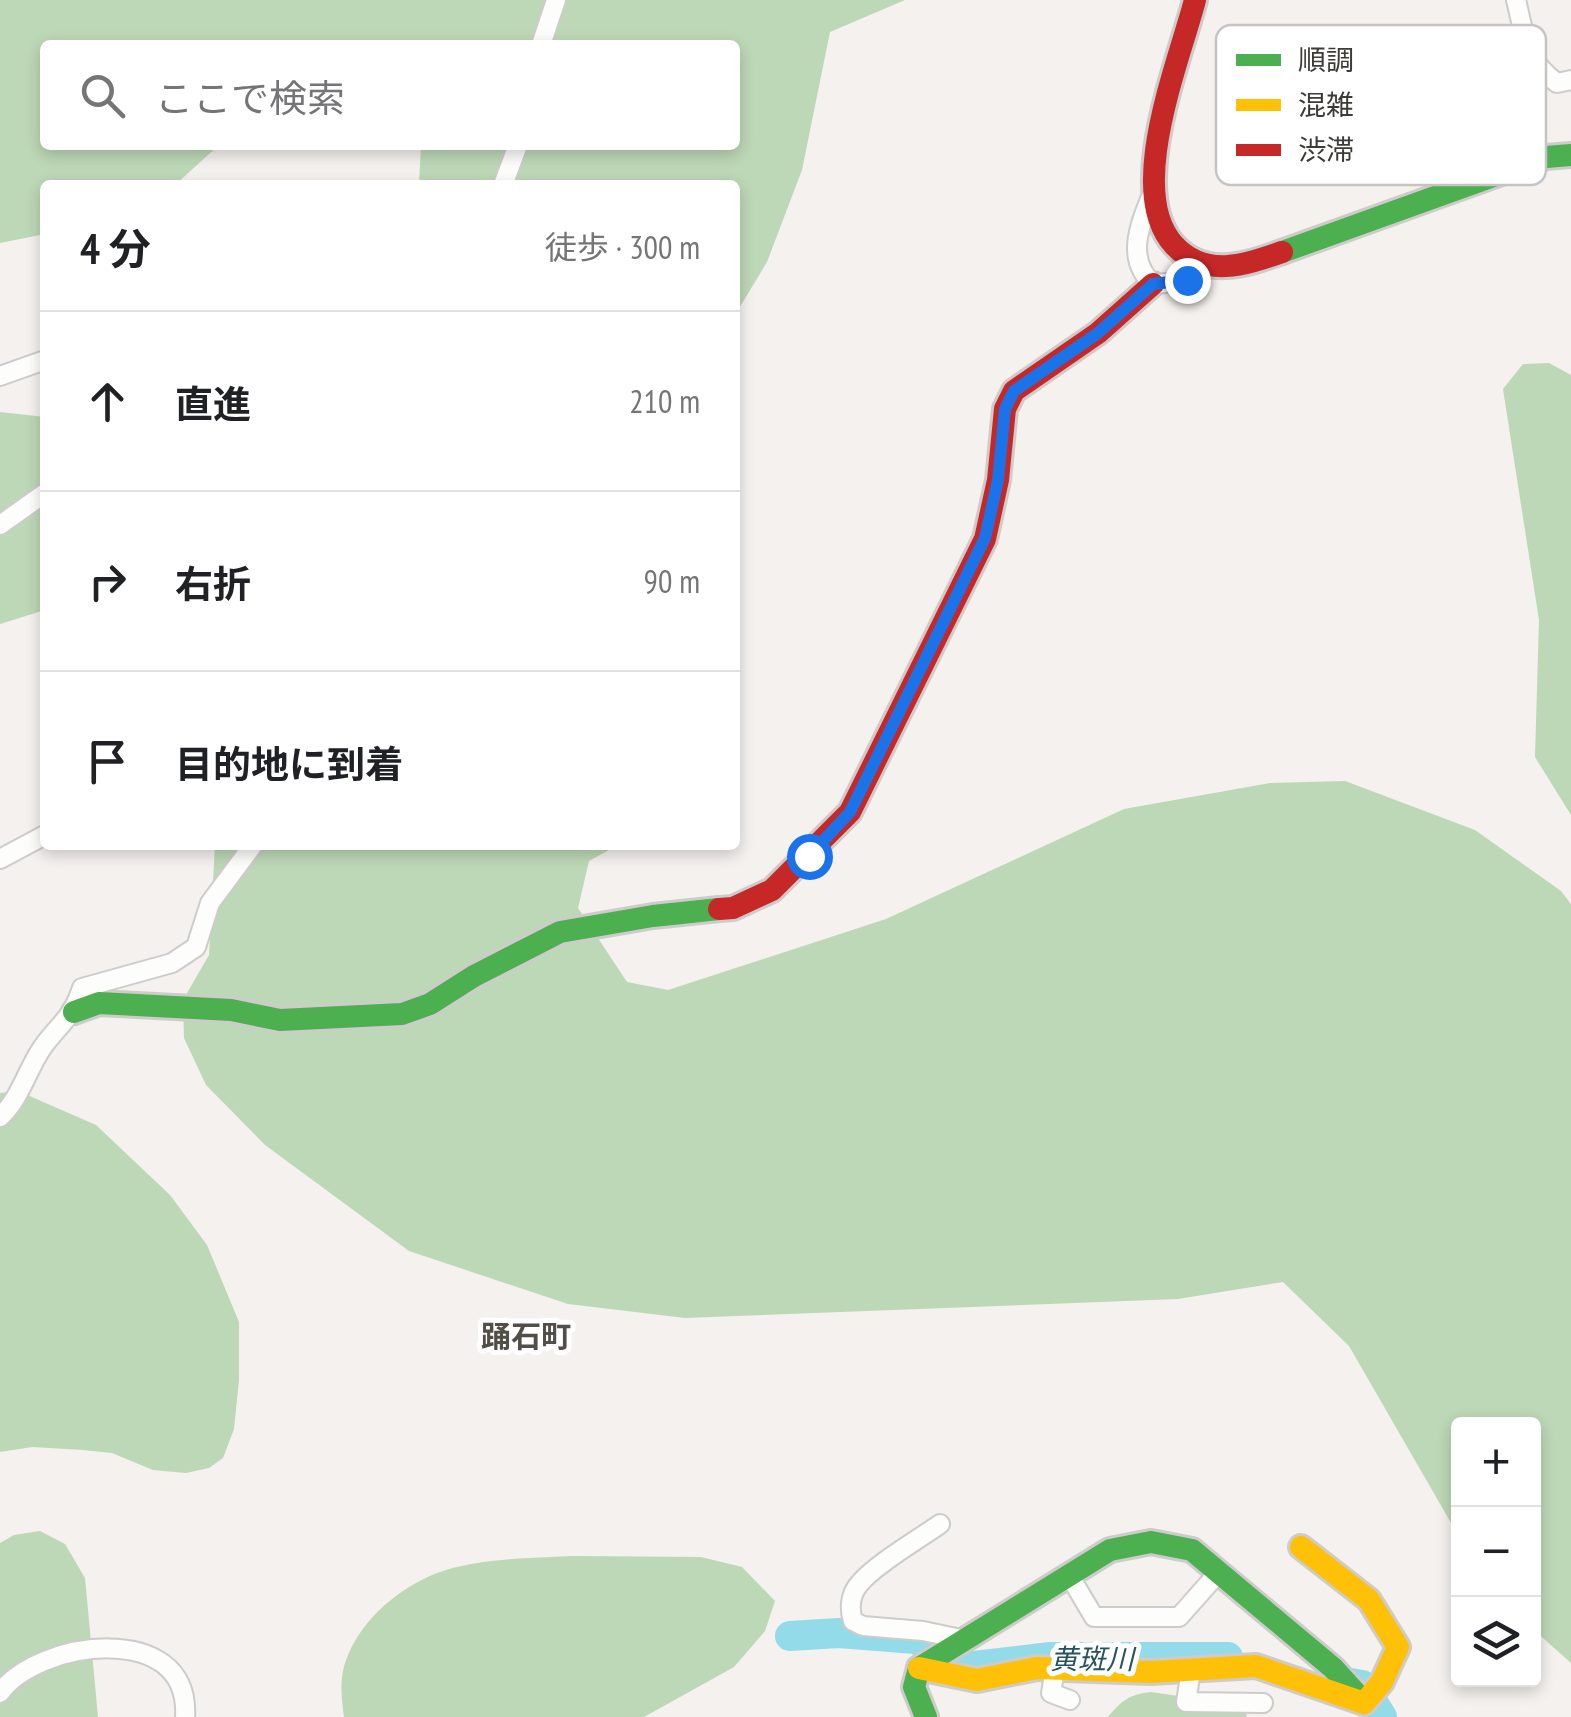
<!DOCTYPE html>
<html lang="ja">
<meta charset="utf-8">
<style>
body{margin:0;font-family:"PT Sans Narrow","Noto Sans JP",sans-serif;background:#f6f6f6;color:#202124}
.controls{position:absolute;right:30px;bottom:30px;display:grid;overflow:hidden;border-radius:10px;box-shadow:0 5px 15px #0003}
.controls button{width:90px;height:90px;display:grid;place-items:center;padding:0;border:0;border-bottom:2px solid #e0e0e0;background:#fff;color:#202124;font:50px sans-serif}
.stop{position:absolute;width:30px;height:30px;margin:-22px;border:8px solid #1a73e8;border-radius:50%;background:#fff}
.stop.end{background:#1a73e8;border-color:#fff;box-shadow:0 2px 10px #0008}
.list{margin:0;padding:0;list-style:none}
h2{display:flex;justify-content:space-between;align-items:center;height:130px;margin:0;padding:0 40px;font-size:42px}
h2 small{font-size:32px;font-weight:400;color:#757577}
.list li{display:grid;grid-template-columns:65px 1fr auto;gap:30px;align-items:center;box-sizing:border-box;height:180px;padding:0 40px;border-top:2px solid #e0e0e0}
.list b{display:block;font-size:38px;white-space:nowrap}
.list em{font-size:32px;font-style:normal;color:#757577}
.icon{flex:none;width:55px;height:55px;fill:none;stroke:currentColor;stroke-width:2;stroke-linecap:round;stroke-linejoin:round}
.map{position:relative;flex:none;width:1571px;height:1717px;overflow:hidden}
.search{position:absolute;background:#fff;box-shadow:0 5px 15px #0003;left:40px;top:40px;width:700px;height:110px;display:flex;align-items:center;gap:25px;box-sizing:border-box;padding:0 35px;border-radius:10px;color:#757577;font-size:38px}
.panel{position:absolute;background:#fff;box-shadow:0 5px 15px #0003;left:40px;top:180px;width:700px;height:670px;border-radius:10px}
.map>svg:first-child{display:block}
.forest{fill:#bdd8b6}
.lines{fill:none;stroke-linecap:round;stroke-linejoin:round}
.river{stroke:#93dbe8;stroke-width:30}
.street-casing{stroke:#ceccca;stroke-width:22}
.fast-casing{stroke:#ceccca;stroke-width:28}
.slow-casing{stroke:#ceccca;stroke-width:28}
.jam-casing{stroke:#ceccca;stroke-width:28}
.street{stroke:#fdfdfc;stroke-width:18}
.fast{stroke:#4caf50;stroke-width:22}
.slow{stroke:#ffc107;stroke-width:22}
.jam{stroke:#c62828;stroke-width:22}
.route{stroke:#1a73e8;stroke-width:12}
.labels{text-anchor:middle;stroke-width:10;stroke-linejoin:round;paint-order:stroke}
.water-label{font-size:28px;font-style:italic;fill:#26535d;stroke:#fff}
.quarter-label{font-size:30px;font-weight:bold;fill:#524f49;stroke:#fff}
.key{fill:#fff;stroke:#c5c4c3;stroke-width:2.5}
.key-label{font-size:28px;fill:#3d3b38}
</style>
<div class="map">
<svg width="1571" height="1717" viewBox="0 0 1571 1717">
<rect width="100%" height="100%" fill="#f4f1ee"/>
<path class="forest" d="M 0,0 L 905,0 L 830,32 L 802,170 L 767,262 L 735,315 L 735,185 L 419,185 L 421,145 L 735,145 L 735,45 L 45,45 L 45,145 L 219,145 L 175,185 L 45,185 L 45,234 L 0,243 Z
M 1549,363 L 1571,375 L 1571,815 L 1535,757 L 1539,620 L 1503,389 L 1523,364 Z
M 0,412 L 45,417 L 45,610 L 0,624 Z
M 1345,781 L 1475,830 L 1561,891 L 1571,904 L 1571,1663 L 1534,1630 L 1534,1424 L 1458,1424 L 1458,1535 L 1349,1346 L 1283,1282 L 1178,1299 L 685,1318 L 568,1304 L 409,1251 L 265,1145 L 206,1085 L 184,1038 L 183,1000 L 209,955 L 215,845 L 618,845 L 589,861 L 578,908 L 627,982 L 668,990 L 886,919 L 1124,809 L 1270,783 Z
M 18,1091 L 96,1125 L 170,1195 L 207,1245 L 239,1322 L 239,1380 L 234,1429 L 223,1458 L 209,1468 L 186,1473 L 153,1470 L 112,1453 L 83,1450 L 32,1447 L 0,1452 L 0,1093 Z
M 40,1531 L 65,1544 L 85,1578 L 98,1717 L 0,1717 L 0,1543 L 14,1535 Z
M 572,1556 L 701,1557 L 742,1567 L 775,1601 L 765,1631 L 734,1667 L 644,1717 L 344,1717 C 342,1702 340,1686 343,1671 C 355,1620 408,1578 457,1567 C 494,1558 534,1558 572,1556 Z
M 1151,1692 L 1220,1702 L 1246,1712 L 1247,1717 L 1108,1717 C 1121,1701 1130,1694 1151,1692 Z"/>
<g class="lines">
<path class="river" d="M 790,1636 L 839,1633 L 916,1639 L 965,1667 L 1050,1657 L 1228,1657
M 1351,1683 L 1362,1685 L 1382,1717"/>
<defs>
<path id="street" d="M 1516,0 C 1525,36 1525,60 1557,83 L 1571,80
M 541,45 L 556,0
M 503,185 L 518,145
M 1153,192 C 1141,222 1124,258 1153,284 C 1175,283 1191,280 1209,266
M 0,376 L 45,360
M 0,525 L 45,493
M 0,859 L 45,835
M 0,1117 C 20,1099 27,1070 42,1048 C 59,1024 72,1019 82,988 L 172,963 L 196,947 L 210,903 L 253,845
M 940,1524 C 919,1539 876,1564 860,1583 C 850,1594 849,1608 853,1621 L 863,1626 L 923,1631 L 961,1639
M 1069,1575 L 1094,1617 L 1179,1617 L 1219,1572
M 1055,1669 L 1051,1693 L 1070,1700
M 1191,1670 L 1186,1702 L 1263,1703
M 0,1693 C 36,1641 191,1618 185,1717"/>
<path id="fast" d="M 1282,252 L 1546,157 L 1571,155
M 74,1012 L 99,1003 L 231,1010 L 280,1020 L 402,1014 L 430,1004 L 474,976 L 560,932 L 653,916 L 719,909
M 926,1717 L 914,1687 L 919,1668 L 1110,1550 L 1151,1542 L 1192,1550 L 1333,1668 L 1363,1701"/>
<path id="slow" d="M 919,1668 L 977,1680 L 1037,1668 L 1151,1672 L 1256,1666 L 1364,1703 L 1382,1682 L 1398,1647 L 1369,1600 L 1301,1547"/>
<path id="jam" d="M 1195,0 C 1179,62 1125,192 1174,245 C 1205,279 1245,265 1282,252
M 719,909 L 733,908 L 772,890 L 850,812 L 985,539 L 998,480 L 1005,409 L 1014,391 L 1098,333 L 1153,284"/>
</defs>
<use href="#street" class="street-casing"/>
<use href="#fast" class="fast-casing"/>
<use href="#slow" class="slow-casing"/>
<use href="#jam" class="jam-casing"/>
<use href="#street" class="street"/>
<use href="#fast" class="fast"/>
<use href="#slow" class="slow"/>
<use href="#jam" class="jam"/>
</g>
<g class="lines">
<path class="route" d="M 809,856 L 850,812 L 985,538 L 998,480 L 1005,409 L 1014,391 L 1098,333 L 1153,284 L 1187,280"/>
</g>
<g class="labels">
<g class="water-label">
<text x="1092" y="1669">黄斑川</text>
</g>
<g class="quarter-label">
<text x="526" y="1347">踊石町</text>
</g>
</g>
<rect x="1216" y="25" width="330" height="160" rx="15" class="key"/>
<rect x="1236" y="54" width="45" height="12" fill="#4caf50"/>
<rect x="1236" y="99" width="45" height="12" fill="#ffc107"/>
<rect x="1236" y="144" width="45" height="12" fill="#c62828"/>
<g class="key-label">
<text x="1298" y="70">順調</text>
<text x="1298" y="115">混雑</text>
<text x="1298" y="160">渋滞</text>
</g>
</svg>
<div class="controls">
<button>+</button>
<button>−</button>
<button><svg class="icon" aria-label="layers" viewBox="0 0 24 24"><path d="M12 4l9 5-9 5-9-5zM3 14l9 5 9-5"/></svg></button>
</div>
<div class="stop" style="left:809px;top:856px"></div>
<div class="stop end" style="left:1187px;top:280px"></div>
<div class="search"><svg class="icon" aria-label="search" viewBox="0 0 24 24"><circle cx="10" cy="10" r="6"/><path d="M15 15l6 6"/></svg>ここで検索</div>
<section class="panel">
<h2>4 分<small>徒歩 · 300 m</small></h2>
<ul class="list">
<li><svg class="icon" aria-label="ahead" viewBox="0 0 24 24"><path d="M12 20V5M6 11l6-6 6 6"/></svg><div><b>直進</b></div><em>210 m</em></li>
<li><svg class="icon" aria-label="right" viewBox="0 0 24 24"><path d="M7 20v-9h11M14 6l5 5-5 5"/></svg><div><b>右折</b></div><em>90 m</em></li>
<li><svg class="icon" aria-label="arrive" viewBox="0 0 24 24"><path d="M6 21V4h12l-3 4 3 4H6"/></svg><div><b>目的地に到着</b></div></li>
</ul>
</section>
</div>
